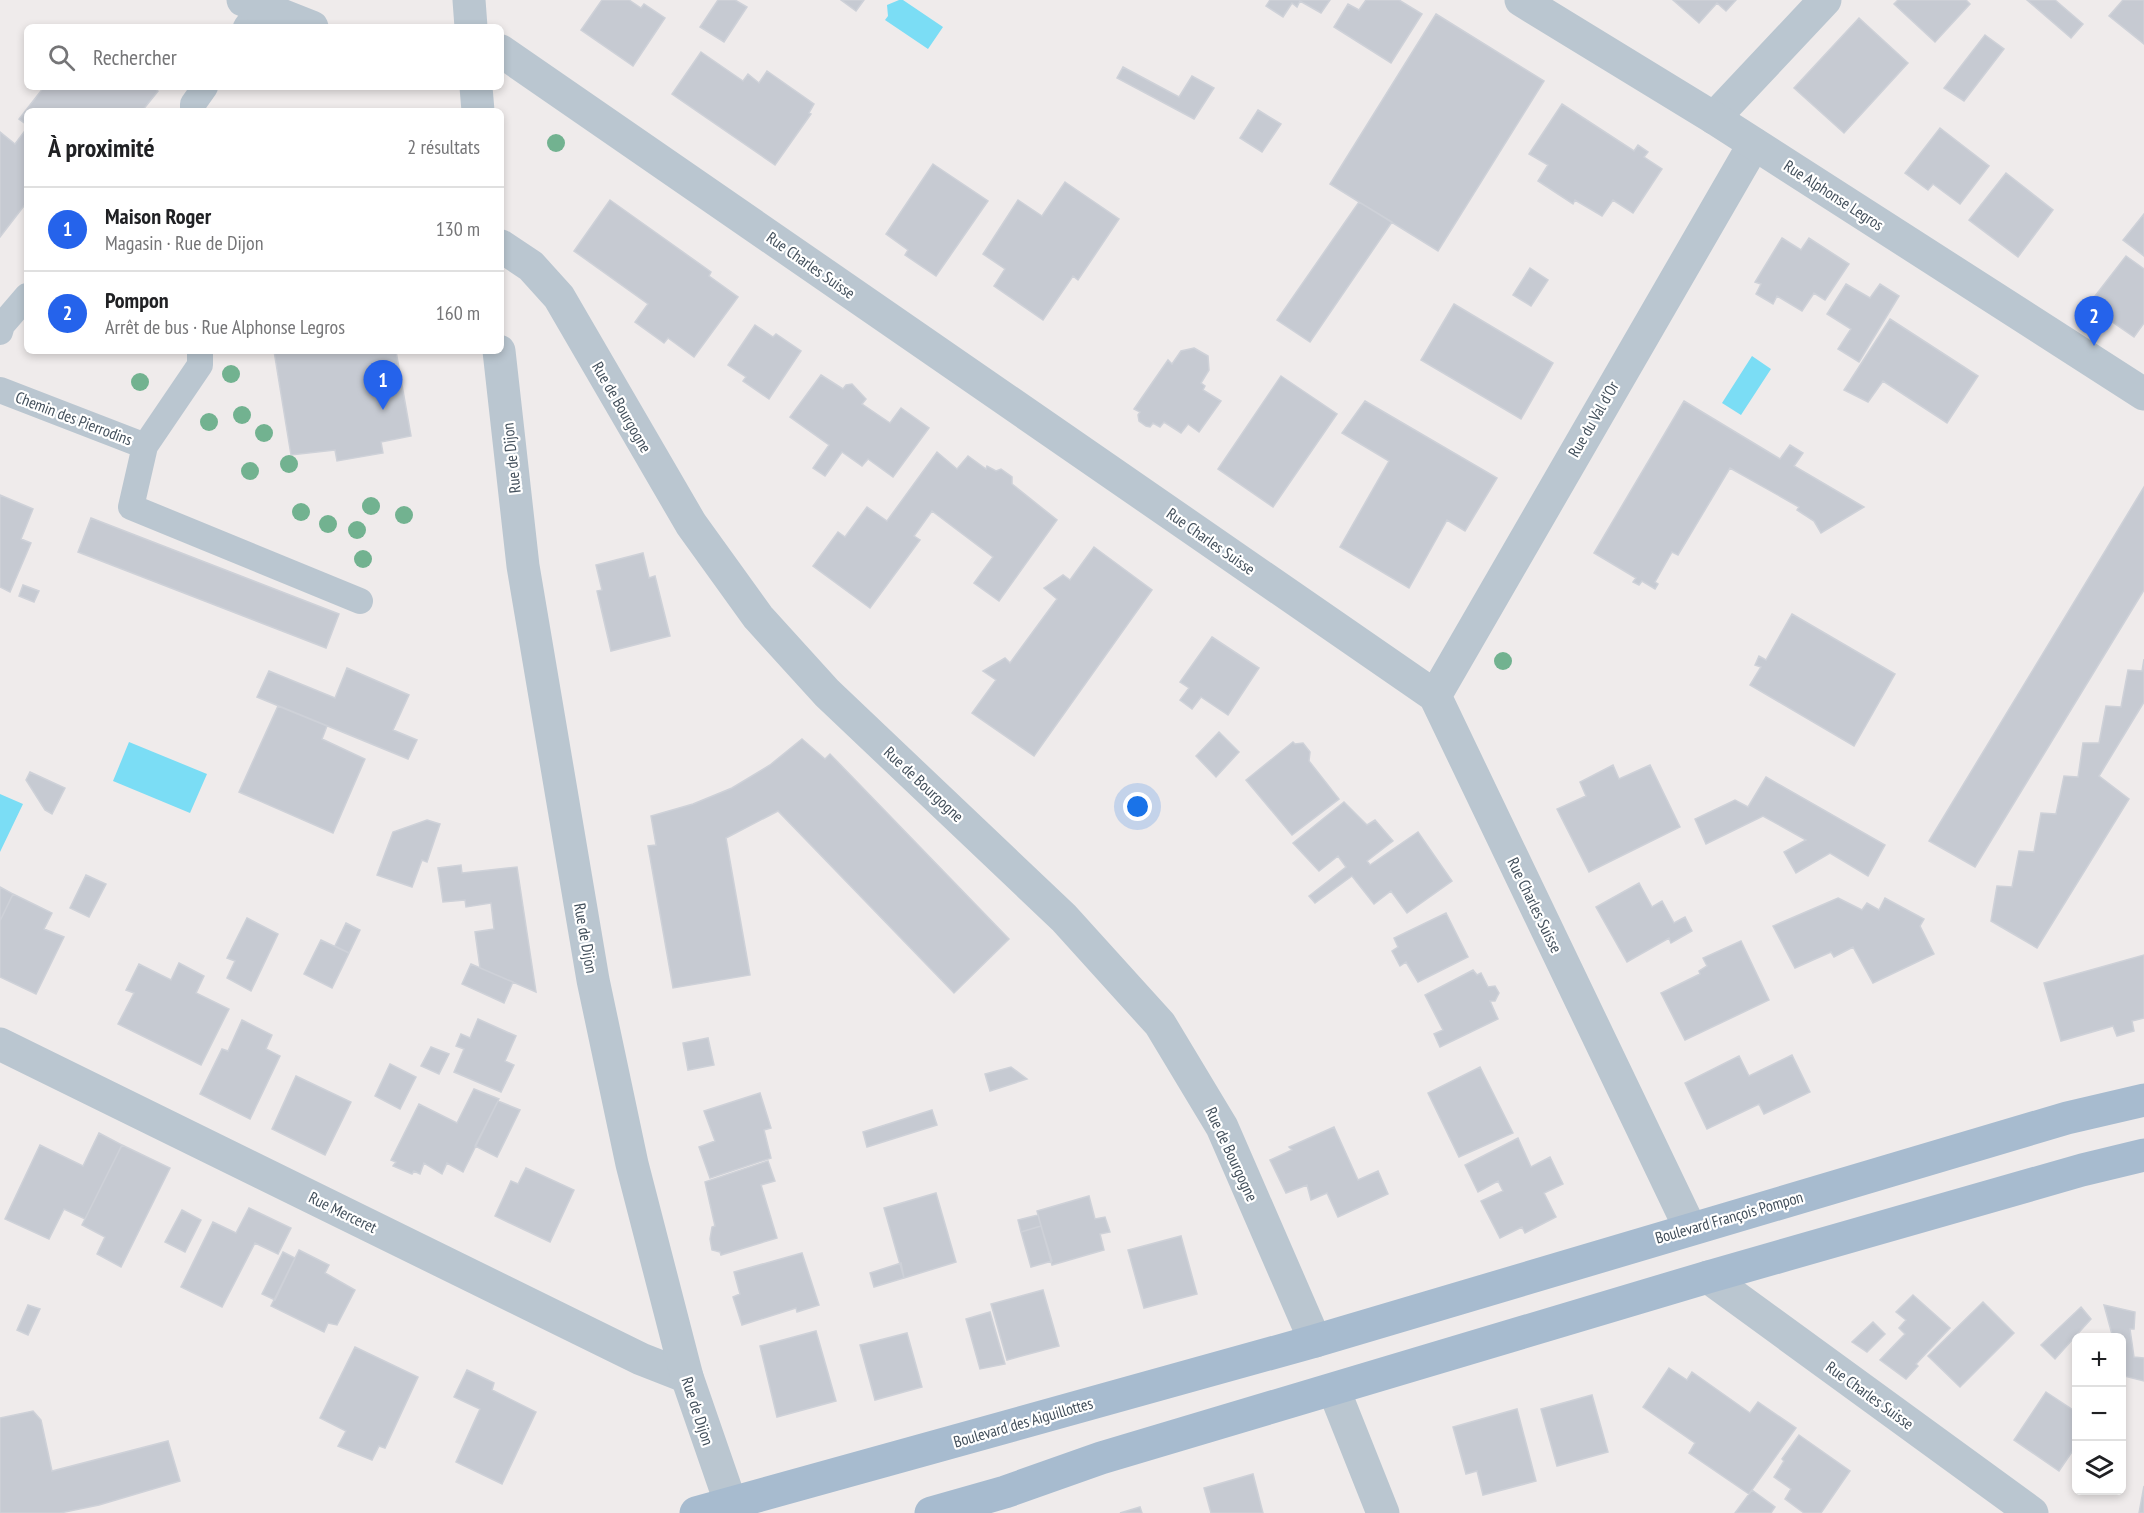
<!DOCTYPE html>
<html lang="fr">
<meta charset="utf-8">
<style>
body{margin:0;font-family:"PT Sans Narrow",sans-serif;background:#f2f2f2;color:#202124}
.controls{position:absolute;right:18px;bottom:18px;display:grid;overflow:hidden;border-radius:9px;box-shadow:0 3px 9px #0003}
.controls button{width:54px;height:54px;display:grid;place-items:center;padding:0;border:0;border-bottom:2px solid #e0e0e0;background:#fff;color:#202124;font:30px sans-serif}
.you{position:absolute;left:1138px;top:807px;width:21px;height:21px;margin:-15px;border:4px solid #fff;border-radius:50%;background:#1a73e8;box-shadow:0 0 0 9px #1a73e833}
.badge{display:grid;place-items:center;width:39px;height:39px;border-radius:50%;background:#2563eb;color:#fff;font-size:20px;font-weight:700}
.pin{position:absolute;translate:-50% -50px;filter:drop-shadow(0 2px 3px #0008)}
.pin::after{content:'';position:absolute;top:32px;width:21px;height:18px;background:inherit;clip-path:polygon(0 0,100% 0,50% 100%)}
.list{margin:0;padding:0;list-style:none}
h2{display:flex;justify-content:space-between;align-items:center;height:78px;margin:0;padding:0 24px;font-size:26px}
h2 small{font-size:20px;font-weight:400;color:#757577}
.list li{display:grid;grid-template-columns:39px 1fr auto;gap:18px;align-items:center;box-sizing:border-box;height:84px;padding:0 24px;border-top:2px solid #e0e0e0}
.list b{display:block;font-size:22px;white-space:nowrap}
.list p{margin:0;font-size:20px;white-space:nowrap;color:#757577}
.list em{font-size:20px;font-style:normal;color:#757577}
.icon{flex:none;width:33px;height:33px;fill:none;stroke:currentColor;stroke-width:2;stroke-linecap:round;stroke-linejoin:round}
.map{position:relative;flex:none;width:2144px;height:1513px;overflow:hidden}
.search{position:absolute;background:#fff;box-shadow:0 3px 9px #0003;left:24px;top:24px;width:480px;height:66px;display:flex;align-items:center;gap:15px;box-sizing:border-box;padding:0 21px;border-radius:9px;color:#757577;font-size:22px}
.panel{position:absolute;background:#fff;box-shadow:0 3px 9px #0003;left:24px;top:108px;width:480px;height:246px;border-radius:9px}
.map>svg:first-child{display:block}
.water{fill:#7bddf5}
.building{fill:#c6cad2;stroke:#ced1d8;stroke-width:1.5}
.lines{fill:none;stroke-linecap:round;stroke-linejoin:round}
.service{stroke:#bac6d0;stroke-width:26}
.minor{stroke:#bac6d0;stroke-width:33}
.tertiary{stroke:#bac6d0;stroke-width:33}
.primary{stroke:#a7bbcf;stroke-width:33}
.tree{fill:#72b290}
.labels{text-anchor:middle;stroke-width:4.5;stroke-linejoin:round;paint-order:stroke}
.street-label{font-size:16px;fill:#424f5b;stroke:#fff}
</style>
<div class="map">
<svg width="2144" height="1513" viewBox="0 0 2144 1513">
<rect width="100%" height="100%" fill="#efebeb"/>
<path class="water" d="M 899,0 L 903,0 L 943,27 L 928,49 L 885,20 L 888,16 L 887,5 Z
M 1752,356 L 1771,369 L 1741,415 L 1722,403 Z
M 129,742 L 207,774 L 190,813 L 113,781 Z
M 0,794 L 23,804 L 0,852 Z"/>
<path class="building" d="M 602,0 L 629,0 L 641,8 L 644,4 L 665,18 L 633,66 L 581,30 Z
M 718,0 L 735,0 L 747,7 L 724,42 L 700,27 Z
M 841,0 L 864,0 L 856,11 Z
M 1270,0 L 1330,0 L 1321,13 L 1300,1 L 1297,7 L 1292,3 L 1283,17 L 1266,6 Z
M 1366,0 L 1399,0 L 1422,14 L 1391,63 L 1334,27 L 1348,4 L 1359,10 Z
M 1673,0 L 1736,0 L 1726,11 L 1717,3 L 1699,23 Z
M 1898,0 L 1966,0 L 1970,4 L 1935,42 L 1894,4 Z
M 2027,0 L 2055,0 L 2083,24 L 2071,38 Z
M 2123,0 L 2144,0 L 2144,44 L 2109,16 Z
M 1436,14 L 1544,81 L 1438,251 L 1330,184 Z
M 1859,18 L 1908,63 L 1844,133 L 1794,88 Z
M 1985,35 L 2004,49 L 1964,101 L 1944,88 Z
M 701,52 L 743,81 L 748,74 L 759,83 L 767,71 L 814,104 L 809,113 L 811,114 L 775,165 L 672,94 Z
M 1123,67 L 1179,97 L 1192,76 L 1214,88 L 1194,119 L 1117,78 Z
M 44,87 L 153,87 L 158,91 L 142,111 L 27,111 L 27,125 L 19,119 Z
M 1562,104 L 1634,151 L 1638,145 L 1648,152 L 1644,157 L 1662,169 L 1633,213 L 1613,200 L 1602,216 L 1575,200 L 1573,204 L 1538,181 L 1548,165 L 1529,154 Z
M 1258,110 L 1281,124 L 1262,152 L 1240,138 Z
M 27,128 L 27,202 L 0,237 L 0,132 L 15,144 Z
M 1940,128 L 1989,166 L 1960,204 L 1933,184 L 1928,190 L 1905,173 Z
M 933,164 L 988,201 L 936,276 L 905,255 L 908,250 L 886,234 Z
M 2006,173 L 2053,210 L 2018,257 L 1969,220 Z
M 1065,182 L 1119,219 L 1078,280 L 1073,276 L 1043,320 L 994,286 L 1005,269 L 983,254 L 1018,200 L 1042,216 Z
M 610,200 L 711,272 L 709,276 L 738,297 L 694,357 L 668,338 L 664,343 L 635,322 L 648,304 L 574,251 Z
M 1359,202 L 1392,222 L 1310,342 L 1277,320 Z
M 2144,214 L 2144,256 L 2123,240 Z
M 1782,238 L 1801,250 L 1809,238 L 1849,264 L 1825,300 L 1814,293 L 1802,311 L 1777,296 L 1773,304 L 1756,294 L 1761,284 L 1755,282 Z
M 2126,256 L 2144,269 L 2144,323 L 2134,337 L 2088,305 Z
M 1530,268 L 1548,280 L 1531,306 L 1513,295 Z
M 1846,284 L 1870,298 L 1880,284 L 1899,296 L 1859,362 L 1838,349 L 1851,329 L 1827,314 Z
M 1454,304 L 1553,363 L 1521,419 L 1421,360 Z
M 1890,319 L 1978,376 L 1947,423 L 1883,381 L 1868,402 L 1844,390 Z
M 755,325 L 773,337 L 776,334 L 801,351 L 769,399 L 743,381 L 746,377 L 728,365 Z
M 1194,348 L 1208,356 L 1209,370 L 1201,383 L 1205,386 L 1203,390 L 1221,401 L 1199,432 L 1188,424 L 1181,433 L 1164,422 L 1160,427 L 1153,423 L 1150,427 L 1146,426 L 1139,421 L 1138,415 L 1140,412 L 1134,409 L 1168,360 L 1172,364 L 1181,351 Z
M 274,351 L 396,351 L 411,436 L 381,442 L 383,453 L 337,461 L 335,450 L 291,455 Z
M 821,375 L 843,389 L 846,385 L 852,384 L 866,399 L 862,404 L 890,423 L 901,408 L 929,428 L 893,477 L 868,459 L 862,466 L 842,452 L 825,476 L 813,468 L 829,445 L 790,417 Z
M 1281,376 L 1337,414 L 1273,507 L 1218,469 Z
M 1365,401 L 1497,478 L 1465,531 L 1447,520 L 1409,588 L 1340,547 L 1389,461 L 1342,433 Z
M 1684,401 L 1780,459 L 1790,445 L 1803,453 L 1794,466 L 1864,507 L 1821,533 L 1814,521 L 1797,510 L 1799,507 L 1730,468 L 1678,555 L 1672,552 L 1655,582 L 1658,584 L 1655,589 L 1642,581 L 1639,585 L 1633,582 L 1636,578 L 1594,553 Z
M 937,452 L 957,469 L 968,456 L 986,469 L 987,466 L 996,471 L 1001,469 L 1012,477 L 1012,484 L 1057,520 L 999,601 L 974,583 L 993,557 L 932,511 L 914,536 L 920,540 L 870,608 L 813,566 L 838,532 L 845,537 L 867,507 L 887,521 Z
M 2144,487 L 2144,590 L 1975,867 L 1929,841 Z
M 0,495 L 33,509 L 21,539 L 31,543 L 10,592 L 0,587 Z
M 91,518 L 339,614 L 326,648 L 78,552 Z
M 1094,547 L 1152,590 L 1034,756 L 972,713 L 996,680 L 983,671 L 1005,658 L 1010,663 L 1057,599 L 1044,588 L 1063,575 L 1070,580 Z
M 643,553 L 649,578 L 655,576 L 670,636 L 611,651 L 597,591 L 602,590 L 596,565 Z
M 23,585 L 39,591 L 34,602 L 19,596 Z
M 1792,614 L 1895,674 L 1854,746 L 1750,685 L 1761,667 L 1755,665 L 1759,656 L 1766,660 Z
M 1212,637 L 1259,668 L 1228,715 L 1201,697 L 1192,709 L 1180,700 L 1189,688 L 1180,682 Z
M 2144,659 L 2144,702 L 2099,776 L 2129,799 L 2037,948 L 1991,921 L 1997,886 L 2012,887 L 2019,851 L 2034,852 L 2041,813 L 2056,814 L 2064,776 L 2078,777 L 2083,743 L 2099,743 L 2106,706 L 2121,707 L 2128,670 L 2142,671 Z
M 347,668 L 409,695 L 393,730 L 417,740 L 408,759 L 257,697 L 269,671 L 335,698 Z
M 278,706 L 327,726 L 322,739 L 365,759 L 333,833 L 239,792 Z
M 1219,732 L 1239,752 L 1216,777 L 1196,756 Z
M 802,739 L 825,759 L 830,754 L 1009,939 L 954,993 L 778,811 L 726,838 L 750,975 L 673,988 L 648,846 L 656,845 L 651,816 L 693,804 L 732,788 L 770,765 Z
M 1293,742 L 1295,744 L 1303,743 L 1310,752 L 1309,761 L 1339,799 L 1292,835 L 1246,780 Z
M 1613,765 L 1619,779 L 1650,765 L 1680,827 L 1589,872 L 1557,809 L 1586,796 L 1580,782 Z
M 30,772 L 65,788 L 52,814 L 45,810 L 26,780 Z
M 1766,777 L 1885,845 L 1868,876 L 1830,853 L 1796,873 L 1784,852 L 1806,840 L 1763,816 L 1706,844 L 1695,819 L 1735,800 L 1748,807 Z
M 1344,802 L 1367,825 L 1375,820 L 1393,841 L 1367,861 L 1370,865 L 1418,832 L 1452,881 L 1407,913 L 1391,891 L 1374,904 L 1352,876 L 1315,903 L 1309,896 L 1346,867 L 1338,856 L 1319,871 L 1293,843 Z
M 427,820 L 440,824 L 427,862 L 422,860 L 412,887 L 377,875 L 393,832 Z
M 461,865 L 462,873 L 517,867 L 536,992 L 480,968 L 475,932 L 494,929 L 491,903 L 466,907 L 465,900 L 443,902 L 438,868 Z
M 86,875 L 106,884 L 89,917 L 70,908 Z
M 1639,883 L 1652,907 L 1662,901 L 1674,923 L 1685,917 L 1692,931 L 1671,943 L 1669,938 L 1627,962 L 1596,907 Z
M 0,887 L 13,894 L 0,921 Z
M 13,894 L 52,913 L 44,929 L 64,937 L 36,994 L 0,977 L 0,921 Z
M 1838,898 L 1862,910 L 1867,903 L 1879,910 L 1885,898 L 1924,919 L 1920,926 L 1934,954 L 1873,983 L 1853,947 L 1834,957 L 1831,952 L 1795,968 L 1773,926 Z
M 1446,913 L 1468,957 L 1418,982 L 1406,962 L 1400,966 L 1392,951 L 1398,947 L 1394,938 Z
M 247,918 L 278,934 L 251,991 L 227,978 L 235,961 L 227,958 Z
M 346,923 L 360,930 L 349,953 L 335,946 Z
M 321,940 L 349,953 L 332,988 L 304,974 Z
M 1741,941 L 1769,1000 L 1685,1040 L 1661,993 L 1700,974 L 1699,971 L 1707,966 L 1703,958 Z
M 2144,955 L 2144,1018 L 2132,1021 L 2134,1031 L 2117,1036 L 2113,1026 L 2061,1041 L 2044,983 Z
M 179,963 L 204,976 L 196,993 L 229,1009 L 201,1065 L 118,1024 L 134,993 L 126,990 L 139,964 L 171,980 Z
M 471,964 L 513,982 L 504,1003 L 462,984 Z
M 1473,970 L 1477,975 L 1481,973 L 1488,987 L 1495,986 L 1499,993 L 1495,1001 L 1490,1001 L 1498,1019 L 1440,1047 L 1434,1034 L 1443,1030 L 1425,995 Z
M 478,1019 L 516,1036 L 505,1061 L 514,1065 L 501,1092 L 454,1072 L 464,1049 L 456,1046 L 461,1034 L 470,1038 Z
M 242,1020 L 272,1035 L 266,1049 L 280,1056 L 250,1119 L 200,1094 L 222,1049 L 228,1051 Z
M 708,1038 L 714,1065 L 688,1070 L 683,1043 Z
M 431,1047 L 449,1054 L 439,1074 L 421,1066 Z
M 1792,1055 L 1810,1092 L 1764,1114 L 1759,1104 L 1707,1129 L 1685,1083 L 1739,1056 L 1749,1076 Z
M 390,1064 L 416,1077 L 400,1109 L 375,1096 Z
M 1011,1067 L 1027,1079 L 990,1091 L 985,1074 Z
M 1480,1067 L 1513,1133 L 1459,1157 L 1428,1093 Z
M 296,1076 L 351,1102 L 325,1155 L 272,1129 Z
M 474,1089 L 499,1099 L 463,1172 L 447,1163 L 442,1174 L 424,1163 L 420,1174 L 414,1171 L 412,1174 L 393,1166 L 396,1162 L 391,1160 L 419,1104 L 457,1123 Z
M 760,1093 L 771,1128 L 764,1130 L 771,1158 L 710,1178 L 699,1147 L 715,1141 L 704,1111 Z
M 498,1101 L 520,1110 L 497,1157 L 475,1146 Z
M 932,1110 L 937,1125 L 867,1147 L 863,1132 Z
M 1334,1127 L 1358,1180 L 1378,1171 L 1388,1194 L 1338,1217 L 1327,1193 L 1311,1200 L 1307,1185 L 1286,1193 L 1270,1160 L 1292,1150 L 1289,1147 Z
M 99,1133 L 122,1145 L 85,1219 L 64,1209 L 49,1239 L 5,1219 L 40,1145 L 83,1166 Z
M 1518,1138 L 1531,1167 L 1550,1157 L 1563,1184 L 1544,1193 L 1556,1217 L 1525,1233 L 1522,1227 L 1500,1238 L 1481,1201 L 1503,1191 L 1498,1181 L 1478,1192 L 1465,1165 Z
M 122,1145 L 170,1168 L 121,1267 L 97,1254 L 105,1237 L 82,1225 Z
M 768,1161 L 775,1181 L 761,1185 L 777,1238 L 721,1255 L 720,1252 L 712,1250 L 710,1239 L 712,1227 L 715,1226 L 705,1182 Z
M 526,1168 L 574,1190 L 550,1242 L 495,1216 L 511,1181 L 518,1184 Z
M 936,1193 L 956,1262 L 904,1278 L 884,1208 Z
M 1089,1196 L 1095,1219 L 1105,1217 L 1110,1232 L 1100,1234 L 1104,1250 L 1052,1265 L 1037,1211 Z
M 249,1208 L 291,1228 L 278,1254 L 255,1243 L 222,1307 L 181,1287 L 213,1222 L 236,1233 Z
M 182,1210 L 201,1220 L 185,1252 L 165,1242 Z
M 1038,1215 L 1041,1226 L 1021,1232 L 1018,1220 Z
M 1041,1226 L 1052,1261 L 1031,1267 L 1021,1232 Z
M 1181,1236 L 1197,1294 L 1144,1308 L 1128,1250 Z
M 299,1250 L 329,1265 L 325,1273 L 355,1290 L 337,1325 L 328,1323 L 324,1332 L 271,1306 Z
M 283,1252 L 295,1258 L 275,1300 L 262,1294 Z
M 802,1253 L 819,1305 L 797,1312 L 796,1308 L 742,1325 L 733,1297 L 740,1294 L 734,1272 Z
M 901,1263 L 904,1278 L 874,1287 L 870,1273 Z
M 1043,1290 L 1059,1346 L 1007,1360 L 991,1304 Z
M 1913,1295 L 1950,1328 L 1916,1364 L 1918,1366 L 1906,1379 L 1880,1360 L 1905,1334 L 1899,1328 L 1906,1320 L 1896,1312 Z
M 1983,1302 L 2014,1333 L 1960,1387 L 1928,1356 Z
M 28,1305 L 40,1309 L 28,1335 L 17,1330 Z
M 2104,1305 L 2135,1312 L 2134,1329 L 2130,1329 L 2134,1357 L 2144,1358 L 2144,1381 L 2124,1376 L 2122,1338 L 2113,1338 Z
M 2081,1307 L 2091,1319 L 2055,1359 L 2041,1345 Z
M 990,1312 L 1005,1364 L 980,1369 L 966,1319 Z
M 1873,1322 L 1885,1334 L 1867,1352 L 1852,1342 Z
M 816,1331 L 836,1401 L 777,1417 L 760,1346 Z
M 907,1333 L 922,1387 L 875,1400 L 860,1345 Z
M 355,1347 L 418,1377 L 385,1448 L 379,1446 L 372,1460 L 338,1446 L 346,1431 L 320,1418 Z
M 1669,1368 L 1687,1380 L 1692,1372 L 1750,1413 L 1758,1402 L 1796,1428 L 1749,1494 L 1689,1453 L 1695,1443 L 1643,1407 Z
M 467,1370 L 494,1383 L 492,1390 L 536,1412 L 502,1484 L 456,1462 L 480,1409 L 454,1397 Z
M 2046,1392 L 2076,1412 L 2076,1446 L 2059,1471 L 2014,1440 Z
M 1592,1395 L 1608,1452 L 1557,1466 L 1541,1409 Z
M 1517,1409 L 1536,1481 L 1483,1495 L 1477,1471 L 1466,1474 L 1453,1427 Z
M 33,1411 L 41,1420 L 52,1471 L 168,1441 L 180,1481 L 99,1505 L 60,1513 L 0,1513 L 0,1418 Z
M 1799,1435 L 1850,1471 L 1821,1513 L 1804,1513 L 1785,1499 L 1791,1489 L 1774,1477 L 1784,1461 L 1782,1459 Z
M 1253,1474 L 1263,1513 L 1211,1513 L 1204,1488 Z
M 2144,1486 L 2144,1513 L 2139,1513 Z
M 1752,1490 L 1775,1507 L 1771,1513 L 1735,1513 Z
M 1140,1507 L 1142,1513 L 1120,1513 Z"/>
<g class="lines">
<path class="service" d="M 246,27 L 260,8
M 193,111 L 193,104 L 205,87
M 0,332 L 2,325 L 27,296
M 200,351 L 200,365 L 145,446 L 131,507 L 360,601
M 0,390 L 145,446"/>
<path class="minor" d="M 243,0 L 312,27
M 501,51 L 1435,696 L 1690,1228
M 1714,118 L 1825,0
M 501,246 L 531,266 L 559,297 L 691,524 L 758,617 L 827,693 L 1064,918 L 1160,1024 L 1222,1127 L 1315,1341
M 1435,696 L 1754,144
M 0,1044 L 641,1359 L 687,1377
M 1708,1277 L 2032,1513
M 1334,1390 L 1383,1513"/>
<path class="tertiary" d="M 469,0 L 471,27
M 1521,0 L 1714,118 L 2144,394
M 476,87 L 478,111
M 499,351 L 523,566 L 593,980 L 632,1164 L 687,1377 L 734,1513"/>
<path class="primary" d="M 696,1513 L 1315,1341 L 2067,1118 L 2144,1100
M 931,1513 L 1005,1492 L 1101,1458 L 1708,1277 L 2082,1170 L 2144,1155"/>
</g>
<g class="tree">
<circle cx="556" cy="143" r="9"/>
<circle cx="231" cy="374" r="9"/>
<circle cx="140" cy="382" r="9"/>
<circle cx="242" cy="415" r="9"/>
<circle cx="209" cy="422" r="9"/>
<circle cx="264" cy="433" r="9"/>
<circle cx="289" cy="464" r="9"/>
<circle cx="250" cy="471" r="9"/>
<circle cx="371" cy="506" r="9"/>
<circle cx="301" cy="512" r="9"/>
<circle cx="404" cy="515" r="9"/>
<circle cx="328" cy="524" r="9"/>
<circle cx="357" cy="530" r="9"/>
<circle cx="363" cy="559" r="9"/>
<circle cx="1503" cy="661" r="9"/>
</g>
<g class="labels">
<g class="street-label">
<text transform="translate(1834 195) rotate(33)" y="6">Rue Alphonse Legros</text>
<text transform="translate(811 265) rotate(35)" y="6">Rue Charles Suisse</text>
<text transform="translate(622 407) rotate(60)" y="6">Rue de Bourgogne</text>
<text transform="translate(74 418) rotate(21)" y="6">Chemin des Pierrodins</text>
<text transform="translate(1593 419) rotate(-60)" y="6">Rue du Val d'Or</text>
<text transform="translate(511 458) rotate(-96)" y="6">Rue de Dijon</text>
<text transform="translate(1211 541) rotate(35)" y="6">Rue Charles Suisse</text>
<text transform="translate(924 784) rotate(43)" y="6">Rue de Bourgogne</text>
<text transform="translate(1535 905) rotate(64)" y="6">Rue Charles Suisse</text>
<text transform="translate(586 938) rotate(80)" y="6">Rue de Dijon</text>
<text transform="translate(1232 1154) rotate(65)" y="6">Rue de Bourgogne</text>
<text transform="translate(343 1212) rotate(26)" y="6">Rue Merceret</text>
<text transform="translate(1729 1217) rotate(-16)" y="6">Boulevard François Pompon</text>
<text transform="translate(1870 1395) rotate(36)" y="6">Rue Charles Suisse</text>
<text transform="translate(698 1411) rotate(72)" y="6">Rue de Dijon</text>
<text transform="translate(1023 1422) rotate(-16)" y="6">Boulevard des Aiguillottes</text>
</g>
</g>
</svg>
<div class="controls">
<button>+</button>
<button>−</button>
<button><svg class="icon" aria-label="layers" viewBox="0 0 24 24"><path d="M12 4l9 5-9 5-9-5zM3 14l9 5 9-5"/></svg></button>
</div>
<div class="you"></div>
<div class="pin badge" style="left:383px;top:410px">1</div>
<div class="pin badge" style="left:2094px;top:346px">2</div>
<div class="search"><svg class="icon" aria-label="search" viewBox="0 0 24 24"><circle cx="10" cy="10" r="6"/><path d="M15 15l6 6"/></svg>Rechercher</div>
<section class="panel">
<h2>À proximité<small>2 résultats</small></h2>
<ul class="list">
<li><span class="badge">1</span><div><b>Maison Roger</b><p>Magasin · Rue de Dijon</p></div><em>130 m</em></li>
<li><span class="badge">2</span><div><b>Pompon</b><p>Arrêt de bus · Rue Alphonse Legros</p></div><em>160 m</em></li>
</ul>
</section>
</div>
